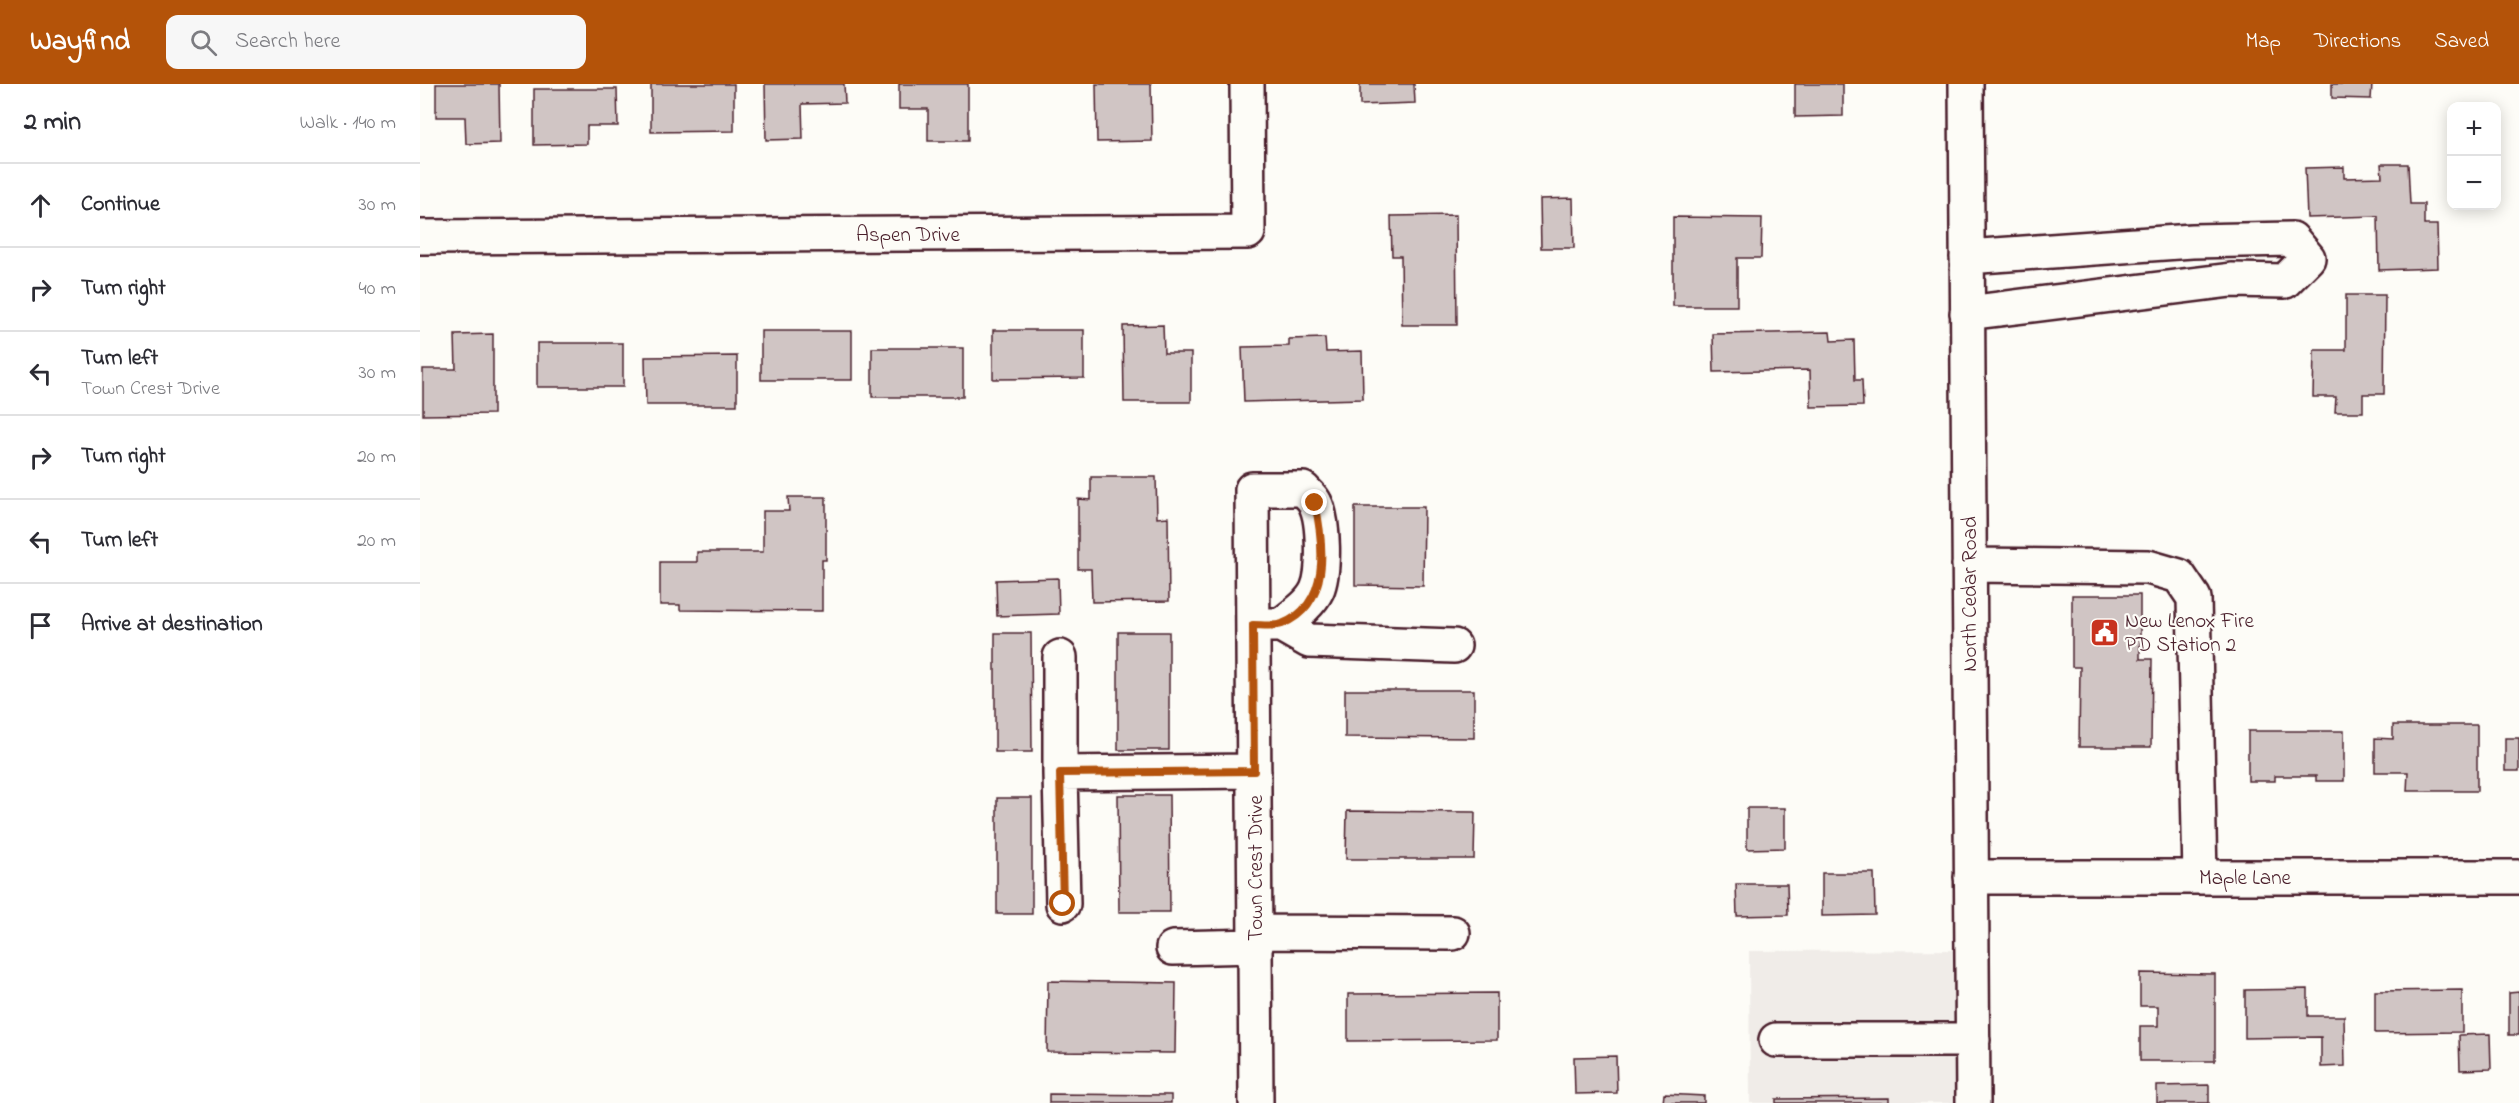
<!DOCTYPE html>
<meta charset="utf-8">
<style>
body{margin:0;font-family:"Indie Flower",sans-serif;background:#f7f7f7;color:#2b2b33}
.controls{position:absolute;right:18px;top:18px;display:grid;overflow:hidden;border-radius:12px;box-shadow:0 3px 15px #0003}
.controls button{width:54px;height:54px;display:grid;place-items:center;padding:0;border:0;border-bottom:2px solid #e1e1e2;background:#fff;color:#2b2b33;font:30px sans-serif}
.stop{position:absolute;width:18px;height:18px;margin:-14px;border:4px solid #b45309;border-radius:50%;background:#fff}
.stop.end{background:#b45309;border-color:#fff;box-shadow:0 2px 6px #0008}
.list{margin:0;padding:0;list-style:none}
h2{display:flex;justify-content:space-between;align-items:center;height:78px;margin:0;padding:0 24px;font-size:26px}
h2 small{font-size:20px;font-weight:400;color:#7c7c81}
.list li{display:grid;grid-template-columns:39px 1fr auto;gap:18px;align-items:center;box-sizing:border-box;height:84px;padding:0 24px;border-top:2px solid #e1e1e2}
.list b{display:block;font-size:22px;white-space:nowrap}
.list p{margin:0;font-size:20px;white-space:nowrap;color:#7c7c81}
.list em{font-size:20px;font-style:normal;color:#7c7c81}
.icon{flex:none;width:33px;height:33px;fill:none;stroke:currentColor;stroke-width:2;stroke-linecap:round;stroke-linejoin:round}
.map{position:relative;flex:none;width:2099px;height:1019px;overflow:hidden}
header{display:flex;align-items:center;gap:36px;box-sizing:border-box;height:84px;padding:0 30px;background:#b45309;color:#fff}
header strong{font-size:28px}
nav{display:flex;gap:33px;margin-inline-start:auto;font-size:21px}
.search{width:420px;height:54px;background:#f7f7f7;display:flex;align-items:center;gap:15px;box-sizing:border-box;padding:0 21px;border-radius:12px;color:#7c7c81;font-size:22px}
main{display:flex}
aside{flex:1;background:#fff}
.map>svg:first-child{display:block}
.built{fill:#f0ece8}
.building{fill:#d0c5c4;stroke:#4a1f2b;stroke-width:1.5}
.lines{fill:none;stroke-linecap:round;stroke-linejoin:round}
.minor-casing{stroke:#4a1f2b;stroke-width:38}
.minor{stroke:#fdfcf7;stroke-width:33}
.route{stroke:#b45309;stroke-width:8}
.labels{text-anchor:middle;stroke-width:4.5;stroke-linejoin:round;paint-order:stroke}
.street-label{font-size:21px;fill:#4a1f2b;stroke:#fdfcf7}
.poi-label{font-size:21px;fill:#4a1f2b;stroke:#fdfcf7;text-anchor:start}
</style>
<header>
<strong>Wayfind</strong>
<div class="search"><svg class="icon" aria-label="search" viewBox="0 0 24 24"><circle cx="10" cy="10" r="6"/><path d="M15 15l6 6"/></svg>Search here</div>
<nav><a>Map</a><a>Directions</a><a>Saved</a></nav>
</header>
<main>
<aside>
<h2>2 min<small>Walk · 140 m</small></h2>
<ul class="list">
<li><svg class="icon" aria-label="ahead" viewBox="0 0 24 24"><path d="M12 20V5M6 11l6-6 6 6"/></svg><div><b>Continue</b></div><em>30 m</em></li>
<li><svg class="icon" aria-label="right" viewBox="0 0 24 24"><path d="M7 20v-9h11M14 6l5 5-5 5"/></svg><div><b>Turn right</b></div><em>40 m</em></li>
<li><svg class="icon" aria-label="left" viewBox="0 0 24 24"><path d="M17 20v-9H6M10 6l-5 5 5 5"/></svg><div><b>Turn left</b><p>Town Crest Drive</p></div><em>30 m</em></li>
<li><svg class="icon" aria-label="right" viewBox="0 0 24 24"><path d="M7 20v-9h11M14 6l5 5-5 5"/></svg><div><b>Turn right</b></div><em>20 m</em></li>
<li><svg class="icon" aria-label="left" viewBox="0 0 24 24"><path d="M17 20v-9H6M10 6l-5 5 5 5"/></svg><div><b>Turn left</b></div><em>20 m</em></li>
<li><svg class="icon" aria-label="arrive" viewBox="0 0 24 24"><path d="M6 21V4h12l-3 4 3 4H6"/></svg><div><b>Arrive at destination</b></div></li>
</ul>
</aside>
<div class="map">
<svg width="2099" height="1019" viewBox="0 0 2099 1019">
<rect width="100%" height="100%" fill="#fdfcf7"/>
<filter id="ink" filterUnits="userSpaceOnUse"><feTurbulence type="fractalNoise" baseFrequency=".0167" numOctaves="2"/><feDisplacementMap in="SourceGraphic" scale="12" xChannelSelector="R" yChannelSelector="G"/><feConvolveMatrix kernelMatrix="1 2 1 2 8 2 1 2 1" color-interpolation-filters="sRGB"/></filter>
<g filter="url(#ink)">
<path class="built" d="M 1545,866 L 1546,1019 L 1330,1019 L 1329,867 Z"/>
<path class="building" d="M 16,0 L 79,0 L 80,59 L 46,60 L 45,33 L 16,33 Z
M 231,0 L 314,0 L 314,47 L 231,48 Z
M 345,0 L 424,0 L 425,19 L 382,20 L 383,55 L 346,56 Z
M 479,0 L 548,0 L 548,57 L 508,57 L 508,25 L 479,25 Z
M 676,0 L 731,0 L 732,57 L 677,58 Z
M 940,0 L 994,0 L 995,19 L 940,21 Z
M 1375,0 L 1423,0 L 1423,32 L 1375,33 Z
M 1912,0 L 1952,0 L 1951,15 L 1912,14 Z
M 114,5 L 197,5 L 198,42 L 167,42 L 167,60 L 114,61 Z
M 1961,80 L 1988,80 L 1990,120 L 2004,120 L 2004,141 L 2017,141 L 2018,184 L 1959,186 L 1958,132 L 1887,134 L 1885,84 L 1924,83 L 1924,94 L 1962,93 Z
M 1153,114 L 1154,164 L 1121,164 L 1120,115 Z
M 1036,131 L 1037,241 L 982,241 L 981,172 L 972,172 L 971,132 Z
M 1253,133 L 1342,134 L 1341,174 L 1317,174 L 1317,222 L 1253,222 Z
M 1926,211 L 1965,211 L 1964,310 L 1943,310 L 1943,328 L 1915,328 L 1916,313 L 1893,313 L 1894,266 L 1926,266 Z
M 743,241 L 744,269 L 771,269 L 771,318 L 704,318 L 703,242 Z
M 573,246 L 664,246 L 664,294 L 573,295 Z
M 341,247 L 432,247 L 432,296 L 341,296 Z
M 1410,248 L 1411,257 L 1434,256 L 1435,296 L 1442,296 L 1443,322 L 1391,323 L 1390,286 L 1294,288 L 1293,250 Z
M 73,250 L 73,330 L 3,331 L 3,285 L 36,285 L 35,251 Z
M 905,254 L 906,268 L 942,267 L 943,315 L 824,318 L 822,263 L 869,262 L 869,255 Z
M 117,259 L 203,259 L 203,303 L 117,303 Z
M 452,264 L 543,264 L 543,313 L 452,313 Z
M 317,272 L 317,321 L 226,321 L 225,273 Z
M 671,393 L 736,393 L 737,434 L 748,433 L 749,517 L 672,518 L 671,485 L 658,485 L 658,415 L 671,416 Z
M 368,413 L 406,413 L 406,476 L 402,476 L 402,527 L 260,526 L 260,521 L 240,521 L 240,478 L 277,478 L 277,468 L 343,468 L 343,427 L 369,427 Z
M 935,423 L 1004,423 L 1003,502 L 935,501 Z
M 638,494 L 639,530 L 577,532 L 576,496 Z
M 1652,511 L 1720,511 L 1720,575 L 1732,575 L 1731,663 L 1659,663 L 1660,583 L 1652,583 Z
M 698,548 L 749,548 L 749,666 L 698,666 Z
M 575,549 L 611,549 L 612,668 L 575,668 Z
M 925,606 L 1054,606 L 1054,654 L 925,653 Z
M 1973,641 L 2057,641 L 2057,707 L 1987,707 L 1988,688 L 1955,688 L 1955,654 L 1973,655 Z
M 1828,647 L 1924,647 L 1924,697 L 1896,697 L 1896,692 L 1855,692 L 1855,697 L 1828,697 Z
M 2085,654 L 2099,654 L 2099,687 L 2085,687 Z
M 698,711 L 749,711 L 750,828 L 699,828 Z
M 577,714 L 612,714 L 612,830 L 577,830 Z
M 1327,724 L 1365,724 L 1365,764 L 1327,765 Z
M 927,727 L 1055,728 L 1054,775 L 926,775 Z
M 1402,789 L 1454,789 L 1455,831 L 1402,832 Z
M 1316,800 L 1367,800 L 1368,831 L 1317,832 Z
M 1720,889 L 1795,890 L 1795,977 L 1720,977 L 1720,942 L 1738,942 L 1738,922 L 1720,922 Z
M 628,897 L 756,899 L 755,969 L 627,968 Z
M 1888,905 L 1888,932 L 1924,932 L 1925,982 L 1901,983 L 1901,953 L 1825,954 L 1825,906 Z
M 2042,906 L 2042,948 L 1955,949 L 1955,907 Z
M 2099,908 L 2099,951 L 2089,951 L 2089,909 Z
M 1077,909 L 1077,956 L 928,957 L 928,910 Z
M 2070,950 L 2071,985 L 2040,986 L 2039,951 Z
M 1196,972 L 1197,1009 L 1155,1010 L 1154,973 Z
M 1789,1001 L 1789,1019 L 1737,1019 L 1737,1002 Z
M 629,1010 L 751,1011 L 751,1019 L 629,1019 Z
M 1244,1010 L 1284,1012 L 1284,1019 L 1243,1019 Z
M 1469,1014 L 1469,1019 L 1356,1019 L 1356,1015 Z"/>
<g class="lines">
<defs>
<path id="minor" d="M 1546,0 L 1553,1019
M 0,153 L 828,148 L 827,0
M 1547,173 L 1772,157 L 1872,155 L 1888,174 L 1865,197 L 1811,196 L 1547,229
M 1549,481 L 1728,483 L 1759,492 L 1774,514 L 1780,793
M 842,541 L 861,541 L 889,557 L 1034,562
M 640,573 L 640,689 L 834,687
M 640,689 L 643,820
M 1551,793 L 2099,793
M 835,848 L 1033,849
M 753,864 L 836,862
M 1356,956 L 1553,956
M 836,1019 L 832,405 L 883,405 C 887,409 893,414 895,419 C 904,436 905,488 897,506 C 890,521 874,531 861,541"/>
</defs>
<use href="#minor" class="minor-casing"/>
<use href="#minor" class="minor"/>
</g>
</g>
<g class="lines" filter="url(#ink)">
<path class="route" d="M 643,820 L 640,689 L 834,687 L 833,541 C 841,541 854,543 862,540 C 911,520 904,461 895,419"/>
</g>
<defs>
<symbol id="civic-square" viewBox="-11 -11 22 22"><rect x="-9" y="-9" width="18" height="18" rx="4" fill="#c8321e" stroke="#fdfcf7"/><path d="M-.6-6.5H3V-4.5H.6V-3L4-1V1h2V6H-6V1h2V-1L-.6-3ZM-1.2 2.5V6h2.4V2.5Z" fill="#fff"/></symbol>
</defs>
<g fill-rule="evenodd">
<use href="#civic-square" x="1668" y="532" width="33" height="33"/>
</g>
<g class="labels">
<g class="street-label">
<text x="488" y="157">Aspen Drive</text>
<text transform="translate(1549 510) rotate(-90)" y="7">North Cedar Road</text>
<text transform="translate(835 784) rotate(-90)" y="7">Town Crest Drive</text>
<text x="1825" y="800">Maple Lane</text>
</g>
<g class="poi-label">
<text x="1705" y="543">New Lenox Fire<tspan x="1705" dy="24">PD Station 2</tspan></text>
</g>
</g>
</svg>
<div class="controls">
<button>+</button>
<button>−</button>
</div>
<div class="stop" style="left:643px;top:820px"></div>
<div class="stop end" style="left:895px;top:419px"></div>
</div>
</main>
